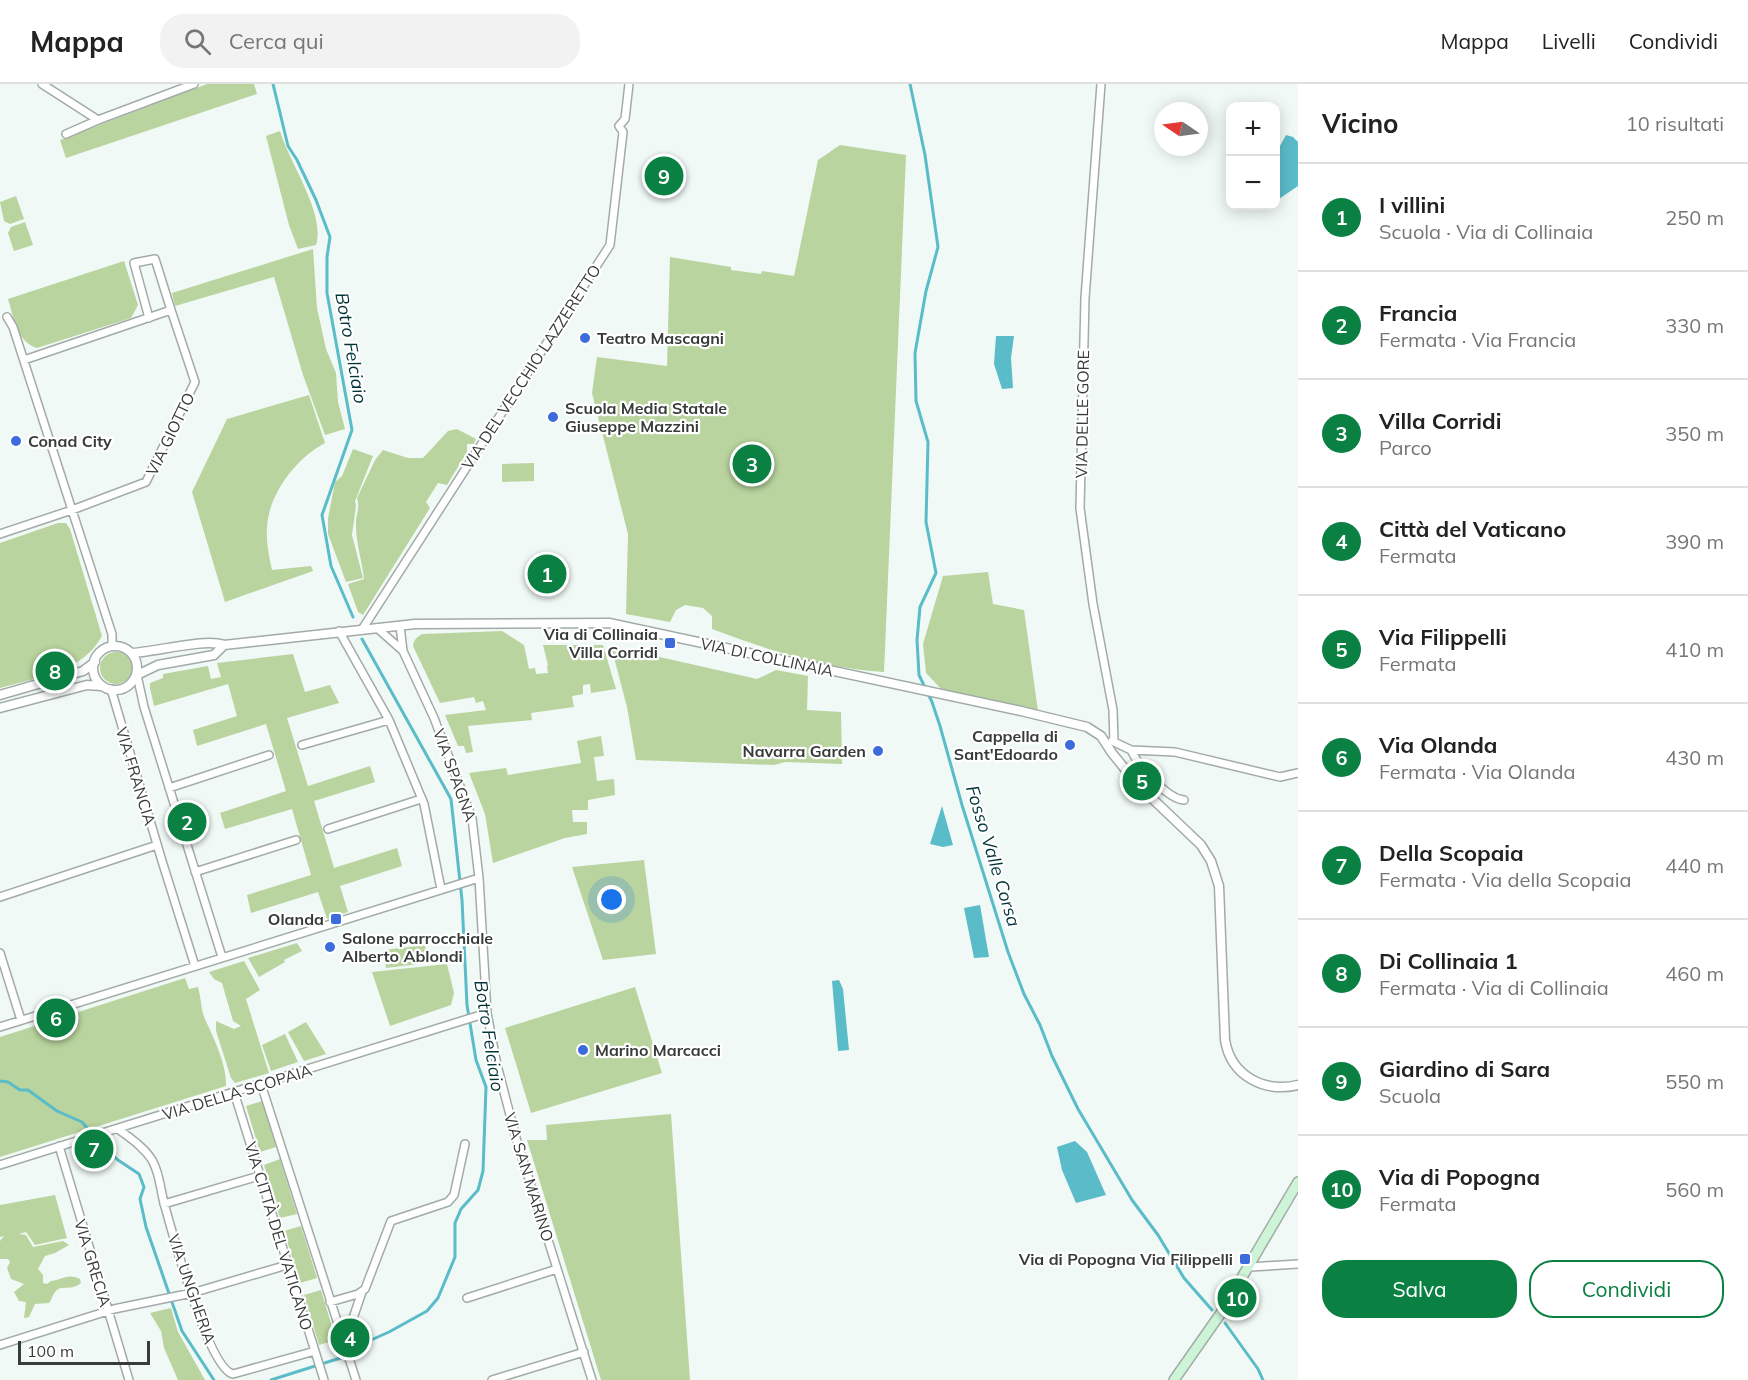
<!DOCTYPE html>
<html lang="it">
<meta charset="utf-8">
<style>
body{margin:0;font-family:Mulish,sans-serif;background:#f2f2f2;color:#222}
.controls{position:absolute;right:18px;top:18px;display:grid;overflow:hidden;border-radius:12px;box-shadow:0 3px 15px #0003}
.controls button{width:54px;height:54px;display:grid;place-items:center;padding:0;border:0;border-bottom:2px solid #e0e0e0;background:#fff;color:#222;font:30px sans-serif}
.compass{position:absolute;left:1154px;top:18px;width:54px;height:54px;border-radius:50%;background:#fff;box-shadow:0 3px 15px #0003;rotate:283deg}
.scale{position:absolute;left:18px;bottom:15px;width:132px;box-sizing:border-box;padding-left:6px;border:3px solid #373b39;border-top:0;font-size:16px;line-height:21px;white-space:nowrap;color:#373b39;-webkit-text-stroke:4px #fff;paint-order:stroke}
.you{position:absolute;left:612px;top:816px;width:21px;height:21px;margin:-15px;border:4px solid #fff;border-radius:50%;background:#1a73e8;box-shadow:0 0 0 9px #1a73e833}
.badge{display:grid;place-items:center;width:39px;height:39px;border-radius:50%;background:#0b8043;color:#fff;font-size:20px;font-weight:700}
.pin{position:absolute;translate:-50% -50%;border:3px solid #fff;box-shadow:0 2px 6px #0006}
.list{margin:0;padding:0;list-style:none}
h2{display:flex;justify-content:space-between;align-items:center;height:78px;margin:0;padding:0 24px;font-size:26px}
h2 small{font-size:20px;font-weight:400;color:#767676}
.list li{display:grid;grid-template-columns:39px 1fr auto;gap:18px;align-items:center;box-sizing:border-box;height:108px;padding:0 24px;border-top:2px solid #e0e0e0}
.list b{display:block;font-size:22px;white-space:nowrap}
.list p{margin:0;font-size:20px;white-space:nowrap;color:#767676}
.list em{font-size:20px;font-style:normal;color:#767676}
.actions{display:flex;gap:12px;padding:18px 24px}
.actions a{flex:1;padding:14px 0;border:2px solid #0b8043;border-radius:24px;text-align:center;font-size:21px;color:#0b8043}
.actions .main{background:#0b8043;color:#fff}
.icon{flex:none;width:33px;height:33px;fill:none;stroke:currentColor;stroke-width:2;stroke-linecap:round;stroke-linejoin:round}
.map{position:relative;flex:none;width:1298px;height:1296px;overflow:hidden}
header{display:flex;align-items:center;gap:36px;box-sizing:border-box;height:84px;padding:0 30px;background:#fff;border-bottom:2px solid #e0e0e0}
header strong{font-size:28px}
nav{display:flex;gap:33px;margin-inline-start:auto;font-size:21px}
.search{width:420px;height:54px;background:#f2f2f2;display:flex;align-items:center;gap:15px;box-sizing:border-box;padding:0 21px;border-radius:24px;color:#767676;font-size:22px}
main{display:flex}
aside{flex:1;background:#fff}
.map>svg:first-child{display:block}
.green{fill:#b9d49e}
.water{fill:#5abcc9}
.lines{fill:none;stroke-linecap:round;stroke-linejoin:round}
.stream{stroke:#5abcc9;stroke-width:3}
.minor-casing{stroke:#a2aba7;stroke-width:10}
.tertiary-casing{stroke:#a2aba7;stroke-width:11}
.secondary-casing{stroke:#a2aba7;stroke-width:12}
.minor{stroke:#fff;stroke-width:7}
.tertiary{stroke:#fff;stroke-width:8}
.secondary{stroke:#cef4d7;stroke-width:9}
.poi-dot{fill:#3c6bdb;stroke:#fff;stroke-width:2}
.labels{text-anchor:middle;stroke-width:4.5;stroke-linejoin:round;paint-order:stroke}
.poi-label{font-size:16px;font-weight:bold;fill:#373b39;stroke:#fff;text-anchor:start}
.street-label{font-size:16px;fill:#373b39;stroke:#fff}
.water-label{font-size:18px;font-style:italic;fill:#023339;stroke:#fff}
</style>
<header>
<strong>Mappa</strong>
<div class="search"><svg class="icon" aria-label="search" viewBox="0 0 24 24"><circle cx="10" cy="10" r="6"/><path d="M15 15l6 6"/></svg>Cerca qui</div>
<nav><a>Mappa</a><a>Livelli</a><a>Condividi</a></nav>
</header>
<main>
<div class="map">
<svg width="1298" height="1296" viewBox="0 0 1298 1296">
<rect width="100%" height="100%" fill="#f0f9f5"/>
<path class="green" d="M 207,0 L 254,0 L 257,10 L 66,74 L 60,56 Z
M 280,47 C 289,78 326,130 316,161 L 298,165 L 289,141 L 266,52 Z
M 840,61 L 906,71 L 884,588 C 824,584 768,566 712,545 L 712,532 L 703,524 L 685,521 L 676,526 L 670,538 L 626,530 L 628,450 L 592,309 L 597,273 L 667,282 L 670,173 L 731,183 L 731,186 L 761,190 L 762,187 L 794,192 L 818,76 Z
M 16,112 L 24,135 L 10,140 L 4,137 L 0,118 Z
M 25,138 L 33,161 L 14,167 L 8,149 L 11,143 Z
M 313,165 L 317,224 L 326,265 L 336,289 L 338,318 L 345,345 L 325,351 L 303,291 L 274,193 L 175,222 L 172,209 Z
M 124,177 L 138,221 L 131,234 L 37,264 C 16,257 14,234 8,215 Z
M 309,311 L 325,359 C 296,374 268,411 267,444 C 266,458 269,472 272,486 L 311,482 L 313,487 L 225,518 L 192,408 L 227,335 Z
M 457,345 L 476,355 L 474,360 L 467,360 L 467,368 L 447,401 L 438,399 L 426,418 L 430,424 L 363,531 L 358,528 L 348,500 L 364,495 C 362,476 355,456 356,437 C 357,428 360,423 357,414 L 375,376 L 383,366 L 408,374 L 423,374 L 448,347 Z
M 353,365 L 373,372 L 355,417 L 356,422 L 352,451 L 363,494 L 346,498 L 328,450 L 328,434 L 335,398 L 342,392 Z
M 534,379 L 534,397 L 502,398 L 502,380 Z
M 58,439 L 66,439 L 70,445 L 102,552 C 82,589 37,593 0,604 L 0,459 Z
M 988,488 L 993,520 L 1024,526 L 1038,627 L 943,607 L 926,589 L 923,560 L 943,492 Z
M 502,547 L 524,561 L 529,585 L 535,584 L 536,590 L 548,589 L 547,582 L 548,581 L 543,561 L 603,561 L 616,605 L 591,609 L 590,600 L 583,601 L 583,610 L 572,612 L 574,623 L 531,629 L 532,636 L 468,642 L 473,668 L 466,669 L 464,662 L 458,662 L 445,631 L 486,626 L 483,617 L 476,619 L 474,613 L 440,619 L 413,562 C 414,556 417,552 423,550 Z
M 611,562 L 757,595 L 776,586 L 808,592 L 807,626 L 841,628 L 842,680 L 785,678 L 774,681 L 636,676 L 627,623 Z
M100 584a16 16 0 1 1 32 0a16 16 0 1 1-32 0Z
M 293,570 L 305,608 L 330,601 L 339,619 L 287,634 L 308,702 L 370,682 L 375,698 L 314,717 L 334,784 L 397,764 L 402,782 L 340,802 L 348,828 L 327,835 L 318,808 L 251,829 L 247,811 L 311,791 L 292,725 L 225,745 L 220,729 L 286,707 L 266,640 L 197,662 L 193,646 L 237,632 L 228,600 L 154,622 L 150,604 L 150,599 L 163,594 L 163,590 L 208,582 L 211,595 L 221,593 L 217,579 Z
M 601,652 L 604,672 L 594,673 L 597,697 L 614,695 L 615,711 L 588,716 L 588,726 L 572,726 L 573,738 L 587,738 L 587,750 L 565,754 L 493,779 L 485,730 L 469,689 L 506,684 L 508,691 L 581,679 L 577,657 Z
M 644,776 L 656,870 L 603,876 L 572,783 Z
M 297,859 L 302,867 L 284,876 L 285,878 L 259,893 L 248,874 Z
M 425,861 L 427,879 L 386,884 L 384,866 Z
M 244,877 L 260,906 L 246,915 L 269,989 L 235,999 L 231,994 L 216,947 L 216,937 L 234,945 L 241,942 L 233,937 L 222,899 L 214,895 L 209,888 Z
M 447,880 L 454,909 L 451,921 L 390,942 L 372,888 Z
M 185,894 L 189,905 L 198,903 C 201,913 201,926 205,935 C 214,955 227,981 226,1002 L 0,1073 L 0,953 Z
M 635,903 L 662,989 L 531,1029 L 505,944 Z
M 306,938 L 326,970 L 304,977 L 288,948 Z
M 285,950 L 298,978 L 271,987 L 262,961 Z
M 262,1017 L 276,1063 L 260,1068 L 246,1022 Z
M 671,1030 L 690,1296 L 601,1296 L 527,1056 L 547,1056 L 546,1041 Z
M 280,1075 L 297,1130 L 280,1134 L 264,1081 Z
M 55,1111 L 67,1154 L 35,1161 L 26,1148 L 19,1150 L 26,1151 L 33,1163 L 63,1157 L 69,1161 L 55,1169 L 45,1172 L 38,1185 L 43,1191 L 43,1199 L 47,1200 L 51,1197 C 62,1196 68,1189 80,1195 L 81,1199 C 71,1207 63,1201 57,1206 C 53,1209 52,1215 49,1219 L 35,1220 L 29,1233 L 24,1234 L 26,1218 L 19,1217 L 14,1208 L 24,1200 L 11,1195 L 7,1184 L 10,1178 L 8,1175 L 0,1175 L 0,1157 L 4,1152 L 0,1153 L 0,1121 Z
M 301,1142 L 317,1194 L 300,1199 L 284,1147 Z
M 321,1206 L 336,1256 L 319,1261 L 304,1211 Z
M 171,1224 L 178,1248 L 205,1296 L 178,1296 L 164,1264 L 161,1247 L 150,1229 Z"/>
<path class="water" d="M 1286,51 L 1293,53 L 1298,58 L 1298,102 L 1276,117 L 1276,69 Z
M 996,252 L 1014,252 L 1011,274 L 1013,304 L 1002,305 L 994,280 Z
M 942,722 L 953,761 L 943,763 L 930,760 Z
M 980,821 L 989,873 L 974,874 L 964,824 Z
M 839,896 L 843,905 L 849,966 L 838,967 L 832,897 Z
M 1075,1057 L 1087,1068 L 1106,1111 L 1076,1119 L 1062,1086 L 1057,1063 Z"/>
<g class="lines">
<path class="stream" d="M 273,0 L 288,62 L 297,76 L 316,116 L 330,153 L 327,173 L 327,209 L 352,346 L 322,431 L 331,482 L 353,533
M 910,0 L 925,71 L 938,163 L 926,207 L 915,269 L 916,317 L 928,358 L 926,438 L 936,489 L 920,523 L 917,556 L 919,591 L 932,618 L 940,642 L 962,721 L 1008,868 L 1024,910 L 1040,941 L 1052,972 L 1078,1025 L 1132,1116 L 1158,1151 L 1184,1194 L 1212,1226
M 0,997 L 8,998 L 20,1006 L 28,1006 L 57,1027 L 82,1038 L 88,1045
M 101,1061 L 118,1076 L 139,1090 L 144,1103 L 140,1115 L 146,1143 L 182,1247 L 214,1296
M 1225,1239 L 1258,1285 L 1263,1296
M 271,1296 L 353,1270 L 371,1256 L 389,1248 L 427,1227 L 438,1214 L 455,1173 L 455,1139 L 461,1125 L 478,1106 L 483,1087 L 486,1003 L 476,976 L 467,921 L 462,816 L 451,715 L 362,555"/>
<defs>
<path id="minor" d="M 42,0 L 98,36
M 1101,0 L 1085,214 L 1080,424 L 1093,520 L 1113,626 L 1114,658
M 66,50 L 98,36 L 194,0
M 7,233 L 13,243 L 112,550 L 112,562
M 24,276 L 171,226 L 155,175 L 134,179 L 149,234
M 0,450 L 72,426 L 146,398 L 195,298 L 171,226
M 400,542 L 403,567 L 434,634 L 472,734 L 479,794 L 487,929 L 497,981 L 516,1054 L 592,1296
M 363,544 L 610,161 L 623,48 L 619,42 L 625,35 L 629,0
M 377,544 L 403,567
M 339,547 L 389,636 L 424,720 L 441,805
M 137,591 L 144,623 L 222,873
M 111,605 L 162,777 L 195,882
M 1112,657 L 1131,666 L 1175,668 L 1280,693 L 1298,689
M 302,661 L 389,636
M 1131,666 C 1138,681 1167,715 1184,716
M 169,704 L 269,671
M 328,745 L 421,715
M 195,788 L 296,756
M 0,813 L 157,761
M 0,869 L 21,936
M 0,943 L 479,794
M 261,1000 L 356,1296
M 234,1008 L 324,1296
M 118,1045 C 130,1054 144,1063 152,1076 C 160,1090 160,1104 164,1119 C 172,1147 208,1284 233,1290 L 315,1267
M 59,1062 L 129,1296
M 0,1081 L 487,929
M 164,1120 L 259,1092
M 1250,1183 L 1298,1180
M 467,1214 L 557,1185
M 330,1218 L 358,1210 L 365,1205 L 391,1137 L 448,1118 L 454,1111 L 465,1060
M 351,1240 L 362,1208
M 0,1261 L 114,1225 L 192,1209 L 287,1181
M 492,1296 L 584,1268"/>
<path id="tertiary" d="M93 584a22 22 0 1 1 44 0a22 22 0 1 1-44 0Z
M 132,569 C 156,568 204,554 224,561 L 415,540 L 609,539 L 1021,627 L 1087,643 L 1101,652 L 1112,669 L 1138,701 L 1201,761 L 1211,777 L 1219,802 L 1225,956 C 1231,992 1264,1009 1298,1001
M 137,591 L 158,581 L 214,571 L 224,561
M 0,611 L 83,587 L 95,578
M 0,624 L 87,601 L 101,602"/>
<path id="secondary" d="M 1174,1296 L 1221,1229 L 1298,1098"/>
</defs>
<use href="#minor" class="minor-casing"/>
<use href="#tertiary" class="tertiary-casing"/>
<use href="#secondary" class="secondary-casing"/>
<use href="#minor" class="minor"/>
<use href="#tertiary" class="tertiary"/>
<use href="#secondary" class="secondary"/>
</g>
<g class="poi-dot">
<circle cx="585" cy="254" r="6"/>
<circle cx="553" cy="333" r="6"/>
<circle cx="16" cy="357" r="6"/>
<rect x="664" y="553" width="12" height="12" rx="3"/>
<circle cx="1070" cy="661" r="6"/>
<circle cx="878" cy="667" r="6"/>
<rect x="330" y="829" width="12" height="12" rx="3"/>
<circle cx="330" cy="863" r="6"/>
<circle cx="583" cy="966" r="6"/>
<rect x="1239" y="1169" width="12" height="12" rx="3"/>
</g>
<g class="labels">
<g class="poi-label">
<text x="597" y="260">Teatro Mascagni</text>
<text x="565" y="330">Scuola Media Statale<tspan x="565" dy="18">Giuseppe Mazzini</tspan></text>
<text x="28" y="363">Conad City</text>
<text x="658" y="556" text-anchor="end">Via di Collinaia<tspan x="658" dy="18">Villa Corridi</tspan></text>
<text x="1058" y="658" text-anchor="end">Cappella di<tspan x="1058" dy="18">Sant'Edoardo</tspan></text>
<text x="866" y="673" text-anchor="end">Navarra Garden</text>
<text x="324" y="841" text-anchor="end">Olanda</text>
<text x="342" y="860">Salone parrocchiale<tspan x="342" dy="18">Alberto Ablondi</tspan></text>
<text x="595" y="972">Marino Marcacci</text>
<text x="1233" y="1181" text-anchor="end">Via di Popogna Via Filippelli</text>
</g>
<g class="street-label">
<text transform="translate(531 283) rotate(-57)" y="6">VIA DEL VECCHIO LAZZERETTO</text>
<text transform="translate(1082 330) rotate(-89)" y="6">VIA DELLE GORE</text>
<text transform="translate(170 350) rotate(-64)" y="6">VIA GIOTTO</text>
<text transform="translate(767 573) rotate(12)" y="6">VIA DI COLLINAIA</text>
<text transform="translate(455 691) rotate(70)" y="6">VIA SPAGNA</text>
<text transform="translate(136 692) rotate(73)" y="6">VIA FRANCIA</text>
<text transform="translate(237 1008) rotate(-17)" y="6">VIA DELLA SCOPAIA</text>
<text transform="translate(529 1093) rotate(73)" y="6">VIA SAN MARINO</text>
<text transform="translate(279 1152) rotate(73)" y="6">VIA CITTÀ DEL VATICANO</text>
<text transform="translate(93 1179) rotate(73)" y="6">VIA GRECIA</text>
<text transform="translate(192 1205) rotate(71)" y="6">VIA UNGHERIA</text>
</g>
<g class="water-label">
<text transform="translate(351 264) rotate(80)" y="6">Botro Felciaio</text>
<text transform="translate(993 772) rotate(73)" y="6">Fosso Valle Corsa</text>
<text transform="translate(489 952) rotate(81)" y="6">Botro Felciaio</text>
</g>
</g>
</svg>
<div class="controls">
<button>+</button>
<button>−</button>
</div>
<svg class="compass" viewBox="-18 -18 36 36"><path d="M0-13l5 13h-10z" fill="#e53935"/><path d="M0 13l5-13h-10z" fill="#767676"/></svg>
<div class="scale">100 m</div>
<div class="you"></div>
<div class="pin badge" style="left:547px;top:490px">1</div>
<div class="pin badge" style="left:187px;top:738px">2</div>
<div class="pin badge" style="left:752px;top:380px">3</div>
<div class="pin badge" style="left:350px;top:1254px">4</div>
<div class="pin badge" style="left:1142px;top:697px">5</div>
<div class="pin badge" style="left:56px;top:934px">6</div>
<div class="pin badge" style="left:94px;top:1065px">7</div>
<div class="pin badge" style="left:55px;top:587px">8</div>
<div class="pin badge" style="left:664px;top:92px">9</div>
<div class="pin badge" style="left:1237px;top:1214px">10</div>
</div>
<aside>
<h2>Vicino<small>10 risultati</small></h2>
<ul class="list">
<li><span class="badge">1</span><div><b>I villini</b><p>Scuola · Via di Collinaia</p></div><em>250 m</em></li>
<li><span class="badge">2</span><div><b>Francia</b><p>Fermata · Via Francia</p></div><em>330 m</em></li>
<li><span class="badge">3</span><div><b>Villa Corridi</b><p>Parco</p></div><em>350 m</em></li>
<li><span class="badge">4</span><div><b>Città del Vaticano</b><p>Fermata</p></div><em>390 m</em></li>
<li><span class="badge">5</span><div><b>Via Filippelli</b><p>Fermata</p></div><em>410 m</em></li>
<li><span class="badge">6</span><div><b>Via Olanda</b><p>Fermata · Via Olanda</p></div><em>430 m</em></li>
<li><span class="badge">7</span><div><b>Della Scopaia</b><p>Fermata · Via della Scopaia</p></div><em>440 m</em></li>
<li><span class="badge">8</span><div><b>Di Collinaia 1</b><p>Fermata · Via di Collinaia</p></div><em>460 m</em></li>
<li><span class="badge">9</span><div><b>Giardino di Sara</b><p>Scuola</p></div><em>550 m</em></li>
<li><span class="badge">10</span><div><b>Via di Popogna</b><p>Fermata</p></div><em>560 m</em></li>
</ul>
<div class="actions"><a class="main">Salva</a><a>Condividi</a></div>
</aside>
</main>
